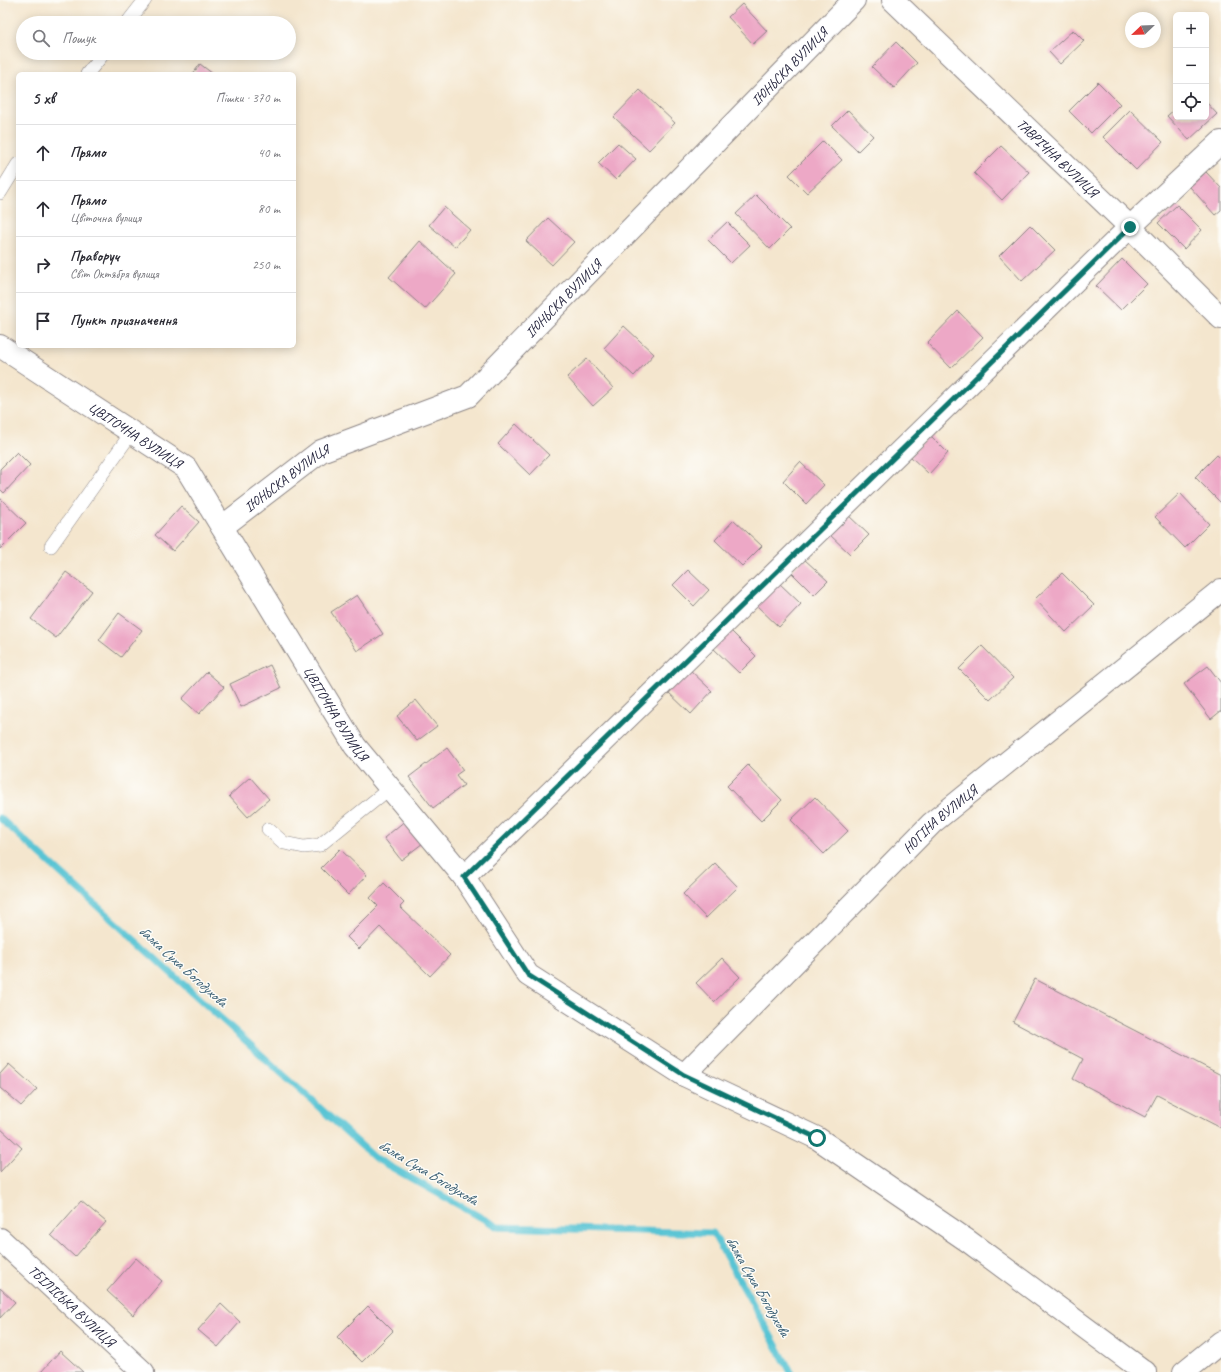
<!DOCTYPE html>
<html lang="uk">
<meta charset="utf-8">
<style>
body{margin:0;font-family:Caveat,sans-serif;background:#f7f7f7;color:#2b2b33}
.controls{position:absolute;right:12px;top:12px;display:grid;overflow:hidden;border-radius:6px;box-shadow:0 2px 10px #0003}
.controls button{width:36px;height:36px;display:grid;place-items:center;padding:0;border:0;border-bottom:1px solid #e1e1e2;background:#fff;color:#2b2b33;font:20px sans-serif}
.compass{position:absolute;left:1125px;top:12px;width:36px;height:36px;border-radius:50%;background:#fff;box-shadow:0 2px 10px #0003;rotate:247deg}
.stop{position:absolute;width:12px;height:12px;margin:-9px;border:3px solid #0f766e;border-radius:50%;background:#fff}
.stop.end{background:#0f766e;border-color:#fff;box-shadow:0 1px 4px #0008}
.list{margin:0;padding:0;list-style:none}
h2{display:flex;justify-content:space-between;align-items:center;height:52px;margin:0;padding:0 16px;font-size:17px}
h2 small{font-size:13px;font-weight:400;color:#7c7c81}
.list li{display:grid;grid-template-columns:26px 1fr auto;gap:12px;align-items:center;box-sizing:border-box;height:56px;padding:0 16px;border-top:1px solid #e1e1e2}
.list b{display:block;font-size:15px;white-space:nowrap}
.list p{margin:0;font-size:13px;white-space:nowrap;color:#7c7c81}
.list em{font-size:13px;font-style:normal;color:#7c7c81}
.icon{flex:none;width:22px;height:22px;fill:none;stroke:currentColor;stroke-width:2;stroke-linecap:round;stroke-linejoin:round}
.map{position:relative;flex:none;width:1221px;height:1372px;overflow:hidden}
.search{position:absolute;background:#fff;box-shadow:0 2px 10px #0003;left:16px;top:16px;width:280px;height:44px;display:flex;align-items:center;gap:10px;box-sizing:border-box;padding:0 14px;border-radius:22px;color:#7c7c81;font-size:15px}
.panel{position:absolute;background:#fff;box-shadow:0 2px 10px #0003;left:16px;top:72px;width:280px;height:276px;border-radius:6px}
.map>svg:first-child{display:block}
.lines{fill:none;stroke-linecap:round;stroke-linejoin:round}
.stream{stroke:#59c4d4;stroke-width:7}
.building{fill:#eda8c6}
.service-casing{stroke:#8b8484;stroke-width:14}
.minor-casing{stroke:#8b8484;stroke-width:24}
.service{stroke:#fff;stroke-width:13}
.minor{stroke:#fff;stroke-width:22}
.route{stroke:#0f766e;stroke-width:5}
.labels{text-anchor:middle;stroke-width:3;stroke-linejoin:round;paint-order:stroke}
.street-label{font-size:14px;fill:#22223b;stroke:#fdfcf7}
.water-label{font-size:15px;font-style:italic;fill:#355b71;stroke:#fdfcf7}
</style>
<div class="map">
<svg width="1221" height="1372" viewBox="0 0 1221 1372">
<rect width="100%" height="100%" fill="#fdfcf7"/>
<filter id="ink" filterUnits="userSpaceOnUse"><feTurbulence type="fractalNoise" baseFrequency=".025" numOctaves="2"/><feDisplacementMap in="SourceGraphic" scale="8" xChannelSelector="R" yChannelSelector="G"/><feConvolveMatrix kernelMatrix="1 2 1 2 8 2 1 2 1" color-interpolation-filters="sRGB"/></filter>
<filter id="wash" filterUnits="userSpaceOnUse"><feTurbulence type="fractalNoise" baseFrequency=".012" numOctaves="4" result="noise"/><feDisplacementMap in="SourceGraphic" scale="16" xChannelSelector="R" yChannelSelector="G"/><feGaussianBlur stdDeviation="0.9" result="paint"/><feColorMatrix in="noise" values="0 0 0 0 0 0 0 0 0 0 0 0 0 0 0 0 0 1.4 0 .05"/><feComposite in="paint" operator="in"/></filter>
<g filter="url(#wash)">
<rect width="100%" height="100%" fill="#f4e6ce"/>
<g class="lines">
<path class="stream" d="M 0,818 L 375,1158 L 498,1227 L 713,1233 L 791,1372"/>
</g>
<g id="blocks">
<path class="building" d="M 742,4 L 767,31 L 753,44 L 728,17 Z
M 1073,30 L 1084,41 L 1060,64 L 1049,52 Z
M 896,42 L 917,63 L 894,88 L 872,67 Z
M 200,64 L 213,74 L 193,74 Z
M 1098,82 L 1120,104 L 1091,133 L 1069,111 Z
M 640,90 L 675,123 L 649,150 L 614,117 Z
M 1206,102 L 1217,114 L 1189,140 L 1167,116 L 1176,108 L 1176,117 L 1206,117 Z
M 848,110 L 873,136 L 858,151 L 832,126 Z
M 1130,110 L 1163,142 L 1136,170 L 1103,137 Z
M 823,141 L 842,160 L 807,193 L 789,175 Z
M 618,143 L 636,159 L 616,180 L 598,163 Z
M 1001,146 L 1029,172 L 1002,200 L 974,173 Z
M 1206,172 L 1221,188 L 1221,210 L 1215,215 L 1190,187 Z
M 756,195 L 790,229 L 770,249 L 736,214 Z
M 1177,205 L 1202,230 L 1184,249 L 1158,223 Z
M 444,207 L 470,230 L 455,247 L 429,225 Z
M 548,218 L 574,242 L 552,265 L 526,241 Z
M 727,222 L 750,245 L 731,263 L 708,240 Z
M 1030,225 L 1055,250 L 1022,281 L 999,256 Z
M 420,241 L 456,274 L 425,309 L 389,277 Z
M 1122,259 L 1147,284 L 1121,310 L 1096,286 Z
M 958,311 L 983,337 L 951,368 L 927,343 Z
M 624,326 L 654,354 L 634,376 L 604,348 Z
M 587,359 L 613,388 L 593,406 L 567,377 Z
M 516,424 L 549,455 L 530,475 L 498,444 Z
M 930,435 L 948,453 L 929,474 L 910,456 Z
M 17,452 L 30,465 L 4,493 L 0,489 L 0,469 Z
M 1217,455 L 1221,459 L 1221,503 L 1195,477 Z
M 800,462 L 824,485 L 806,504 L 783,481 Z
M 1180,493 L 1209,524 L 1185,548 L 1155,517 Z
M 0,498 L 26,523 L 0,549 Z
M 181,506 L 199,522 L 173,551 L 155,535 Z
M 847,514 L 869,535 L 850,554 L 828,533 Z
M 734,520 L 762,546 L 742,566 L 715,540 Z
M 804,559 L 828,581 L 814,595 L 791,572 Z
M 688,570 L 709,590 L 694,606 L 673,585 Z
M 66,572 L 92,591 L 56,638 L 31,619 Z
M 1062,573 L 1094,605 L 1066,632 L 1035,599 Z
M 778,582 L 801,604 L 779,627 L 756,605 Z
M 357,595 L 383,634 L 357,651 L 331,612 Z
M 119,613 L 142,630 L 121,657 L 99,640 Z
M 729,629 L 756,656 L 739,673 L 712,647 Z
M 982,646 L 1013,678 L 990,700 L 959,669 Z
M 270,665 L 281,688 L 241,707 L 230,684 Z
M 1208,666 L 1221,683 L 1221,711 L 1211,719 L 1184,684 Z
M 688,668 L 712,691 L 691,714 L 666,690 Z
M 207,672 L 224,687 L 199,714 L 182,699 Z
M 416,700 L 437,726 L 417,741 L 397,716 Z
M 447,748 L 463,770 L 456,775 L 464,785 L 433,808 L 409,777 Z
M 748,765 L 782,800 L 761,821 L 727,786 Z
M 250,777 L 269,799 L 248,817 L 229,796 Z
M 815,797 L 848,831 L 824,854 L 791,820 Z
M 406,820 L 423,843 L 401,860 L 384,838 Z
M 340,849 L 367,875 L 348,895 L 321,868 Z
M 715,863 L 738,887 L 706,918 L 683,894 Z
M 384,883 L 404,903 L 400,907 L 450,955 L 430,976 L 380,927 L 359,949 L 347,937 L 378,906 L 370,898 Z
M 722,958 L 740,977 L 714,1002 L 696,983 Z
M 1035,979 L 1221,1075 L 1221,1128 L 1157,1095 L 1145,1117 L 1073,1079 L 1083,1059 L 1013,1022 Z
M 9,1064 L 37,1089 L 21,1106 L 0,1088 L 0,1074 Z
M 0,1128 L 22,1148 L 0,1172 Z
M 81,1201 L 106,1222 L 75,1257 L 51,1235 Z
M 136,1258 L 162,1281 L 133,1315 L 107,1291 Z
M 0,1288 L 15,1302 L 0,1318 Z
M 221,1304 L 240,1322 L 218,1347 L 198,1330 Z
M 368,1306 L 393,1331 L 362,1362 L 337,1337 Z
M 60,1351 L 83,1372 L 41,1372 Z"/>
</g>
</g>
<g filter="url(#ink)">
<use href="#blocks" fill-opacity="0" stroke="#8b8484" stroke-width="1"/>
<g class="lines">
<defs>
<path id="service" d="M 127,23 L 145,0
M 87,74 L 104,53
M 0,193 L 18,164
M 51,546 L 132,432
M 268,829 L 284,843 L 304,847 L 320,845 L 390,788"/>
<g id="minor">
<path id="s1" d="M 893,0 L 1130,227 L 1221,318"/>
<path id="s2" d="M 0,346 L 186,468 L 355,746 L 464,877 L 528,975 L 684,1075 L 817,1138 L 968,1241 L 1145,1372"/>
<path id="s3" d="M 222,527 L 321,451 L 468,396 L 854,0"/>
<path d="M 464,877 L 1130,227 L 1221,142"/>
<path id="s4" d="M 684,1075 L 932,823 L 1221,590"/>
<path id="s5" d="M 0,1239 L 143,1372"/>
<path d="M 1184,1372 L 1221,1342"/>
</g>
</defs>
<use href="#service" class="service-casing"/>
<use href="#minor" class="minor-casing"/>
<use href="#service" class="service"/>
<use href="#minor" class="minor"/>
</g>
</g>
<g class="lines" filter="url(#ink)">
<path class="route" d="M 817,1138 L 684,1075 L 528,975 L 464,877 L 1130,227"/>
</g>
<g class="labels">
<g class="street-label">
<text dy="5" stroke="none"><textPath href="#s3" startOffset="742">IЮНЬСКА ВУЛИЦЯ</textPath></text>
<text dy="5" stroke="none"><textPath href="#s1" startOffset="228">ТАВРІЧНА ВУЛИЦЯ</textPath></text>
<text dy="5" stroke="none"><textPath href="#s3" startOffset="418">IЮНЬСКА ВУЛИЦЯ</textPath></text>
<text dy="5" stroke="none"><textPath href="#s2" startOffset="162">ЦВIТОЧНА ВУЛИЦЯ</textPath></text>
<text dy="5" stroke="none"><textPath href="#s3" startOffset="81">IЮНЬСКА ВУЛИЦЯ</textPath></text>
<text dy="5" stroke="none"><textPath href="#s2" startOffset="510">ЦВIТОЧНА ВУЛИЦЯ</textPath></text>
<text dy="5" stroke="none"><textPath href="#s4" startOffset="362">НОГІНА ВУЛИЦЯ</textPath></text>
<text dy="5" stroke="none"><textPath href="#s5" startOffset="98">ТБІЛІСЬКА ВУЛИЦЯ</textPath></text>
</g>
<g class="water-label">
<text transform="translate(183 966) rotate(42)" y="5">балка Суха Богодухова</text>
<text transform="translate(428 1172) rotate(31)" y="5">балка Суха Богодухова</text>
<text transform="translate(758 1286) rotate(60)" y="5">балка Суха Богодухова</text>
</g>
</g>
</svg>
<div class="controls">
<button>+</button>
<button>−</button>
<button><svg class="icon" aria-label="locate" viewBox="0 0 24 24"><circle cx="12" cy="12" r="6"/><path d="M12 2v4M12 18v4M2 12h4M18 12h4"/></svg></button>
</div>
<svg class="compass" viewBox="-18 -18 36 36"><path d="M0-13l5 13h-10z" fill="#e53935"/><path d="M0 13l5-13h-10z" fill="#7c7c81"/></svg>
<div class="stop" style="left:817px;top:1138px"></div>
<div class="stop end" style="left:1130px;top:227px"></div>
<div class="search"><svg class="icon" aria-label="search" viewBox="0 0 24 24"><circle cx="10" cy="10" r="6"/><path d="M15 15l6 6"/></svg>Пошук</div>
<section class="panel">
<h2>5 хв<small>Пішки · 370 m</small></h2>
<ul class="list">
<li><svg class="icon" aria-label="ahead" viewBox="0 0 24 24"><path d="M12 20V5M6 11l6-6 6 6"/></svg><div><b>Прямо</b></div><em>40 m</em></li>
<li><svg class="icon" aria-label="ahead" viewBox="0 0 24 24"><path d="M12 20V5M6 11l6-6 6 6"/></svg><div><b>Прямо</b><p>Цвiточна вулиця</p></div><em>80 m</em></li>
<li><svg class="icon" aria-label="right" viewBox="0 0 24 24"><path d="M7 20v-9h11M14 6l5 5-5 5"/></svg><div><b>Праворуч</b><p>Світ Октября вулиця</p></div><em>250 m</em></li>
<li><svg class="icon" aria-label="arrive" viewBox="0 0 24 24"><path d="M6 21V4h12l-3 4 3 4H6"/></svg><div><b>Пункт призначення</b></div></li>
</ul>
</section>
</div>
